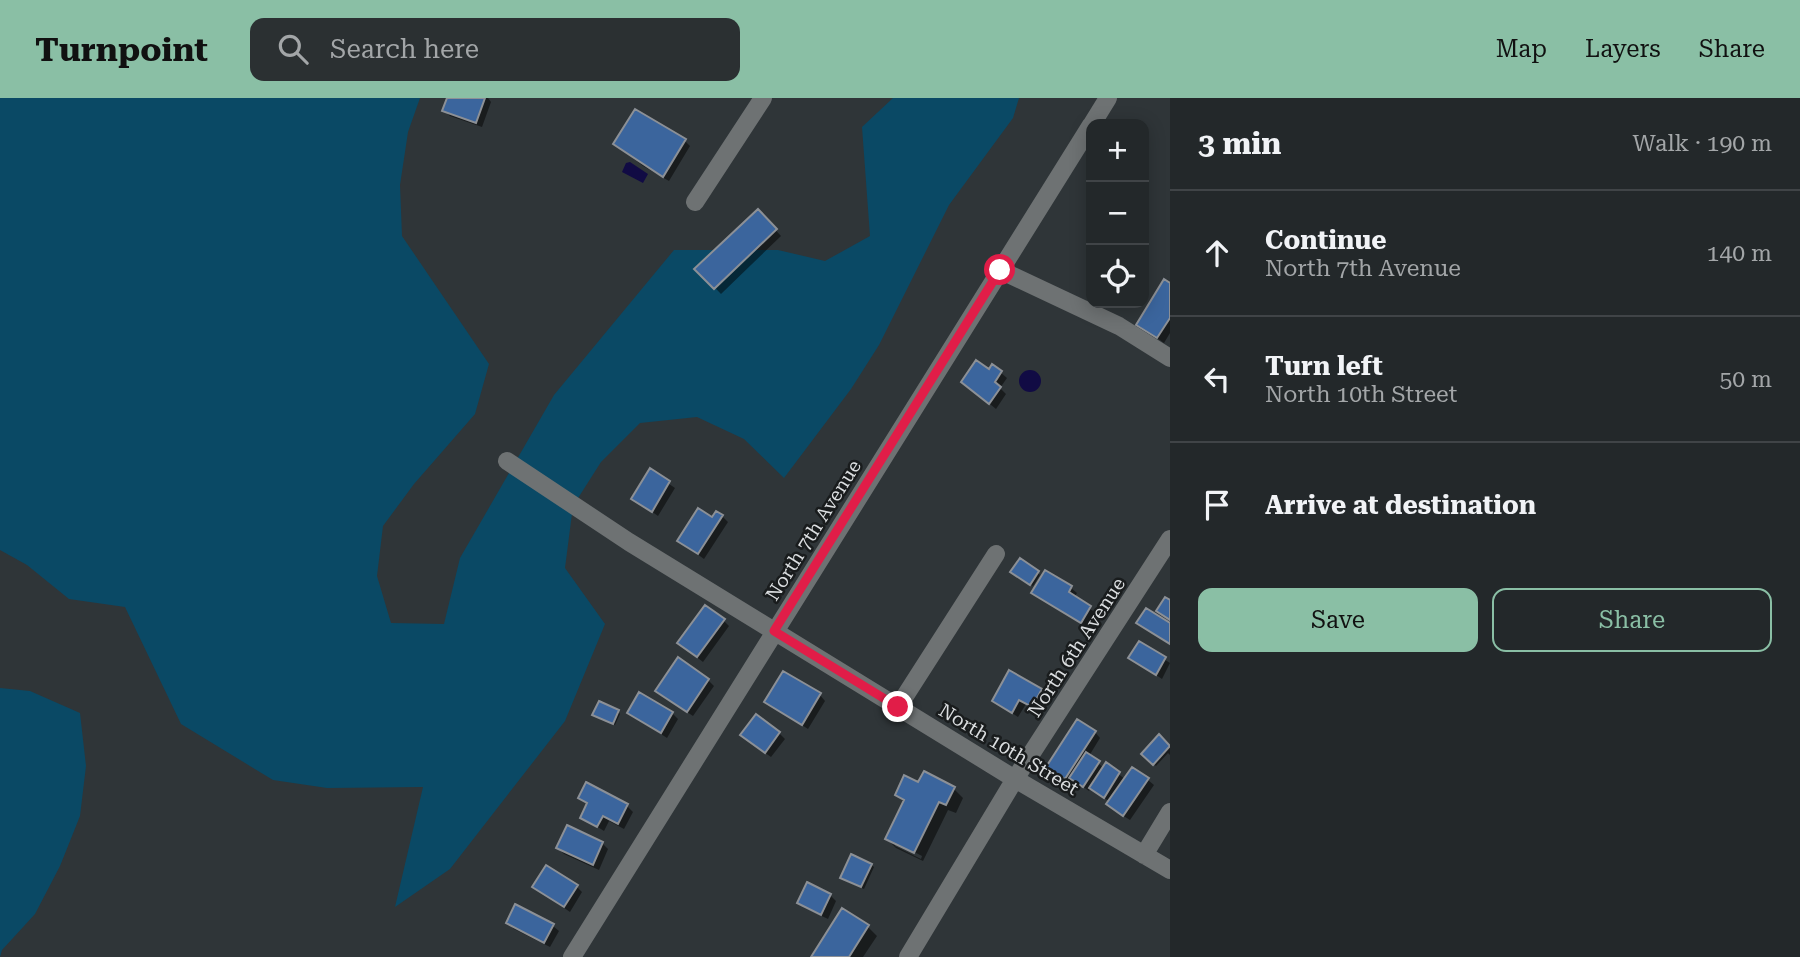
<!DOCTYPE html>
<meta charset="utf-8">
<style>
body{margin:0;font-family:"Roboto Serif",serif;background:#2b3032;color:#f1f3f6}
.controls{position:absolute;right:21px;top:21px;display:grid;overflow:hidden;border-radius:14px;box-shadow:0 4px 18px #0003}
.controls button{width:63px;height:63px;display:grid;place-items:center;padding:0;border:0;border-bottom:2px solid #404447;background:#23282a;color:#f1f3f6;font:35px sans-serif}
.stop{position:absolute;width:21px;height:21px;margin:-16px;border:5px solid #e11d48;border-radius:50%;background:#fff}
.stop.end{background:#e11d48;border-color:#fff;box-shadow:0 2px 7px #0008}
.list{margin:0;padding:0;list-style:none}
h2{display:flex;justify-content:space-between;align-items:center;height:91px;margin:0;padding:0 28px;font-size:30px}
h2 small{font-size:23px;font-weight:400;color:#a3a6a8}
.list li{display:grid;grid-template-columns:46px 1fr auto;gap:21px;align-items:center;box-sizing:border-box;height:126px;padding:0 28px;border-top:2px solid #404447}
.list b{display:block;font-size:26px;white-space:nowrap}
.list p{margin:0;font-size:23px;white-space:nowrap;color:#a3a6a8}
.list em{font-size:23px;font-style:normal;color:#a3a6a8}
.actions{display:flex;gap:14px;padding:21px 28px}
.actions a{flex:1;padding:16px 0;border:2px solid #8abfa5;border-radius:14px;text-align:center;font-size:24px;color:#8abfa5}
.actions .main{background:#8abfa5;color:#111}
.icon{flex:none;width:38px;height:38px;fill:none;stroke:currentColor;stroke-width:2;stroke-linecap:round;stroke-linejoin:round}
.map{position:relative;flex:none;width:1170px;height:859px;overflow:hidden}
header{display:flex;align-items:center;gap:42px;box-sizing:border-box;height:98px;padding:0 35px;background:#8abfa5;color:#111}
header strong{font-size:33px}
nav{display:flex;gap:38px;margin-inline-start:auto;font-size:24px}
.search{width:490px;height:63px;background:#2b3032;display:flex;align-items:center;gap:18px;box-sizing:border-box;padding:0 24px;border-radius:14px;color:#a3a6a8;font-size:26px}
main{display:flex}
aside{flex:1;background:#23282a}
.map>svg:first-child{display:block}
.green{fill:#0a4965}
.water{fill:#110b44}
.shadow{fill:#0007;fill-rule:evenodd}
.building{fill:#3b659d;stroke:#8c9096;stroke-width:2}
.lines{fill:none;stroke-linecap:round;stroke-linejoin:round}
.minor{stroke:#6e7273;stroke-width:18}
.route{stroke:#e11d48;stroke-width:9}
.labels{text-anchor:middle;stroke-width:5;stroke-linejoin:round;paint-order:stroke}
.street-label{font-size:19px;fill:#dbdee0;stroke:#191c1d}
</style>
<header>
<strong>Turnpoint</strong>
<div class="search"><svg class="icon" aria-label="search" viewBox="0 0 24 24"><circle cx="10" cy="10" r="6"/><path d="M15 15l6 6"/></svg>Search here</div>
<nav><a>Map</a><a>Layers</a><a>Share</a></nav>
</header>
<main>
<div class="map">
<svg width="1170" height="859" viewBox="0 0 1170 859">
<rect width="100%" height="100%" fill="#2f3538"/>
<path class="green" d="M 0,0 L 420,0 L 408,34 L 400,87 L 402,138 L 489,266 L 475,316 L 414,386 L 383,428 L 377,478 L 391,525 L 444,526 L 460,460 L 554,297 L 674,152 L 778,152 L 825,163 L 870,138 L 862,29 L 893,0 L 1019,0 L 1013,20 L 949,107 L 879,247 L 851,291 L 784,380 L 744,341 L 697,319 L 640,325 L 601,364 L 573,408 L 565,470 L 605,526 L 565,623 L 450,771 L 395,809 L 423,689 L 327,690 L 273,682 L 181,626 L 125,509 L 69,501 L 27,467 L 0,452 Z
M 0,590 L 30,593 L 80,615 L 86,668 L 80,718 L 60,768 L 35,816 L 2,852 L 0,859 Z"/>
<path class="water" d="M 630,64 L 648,76 L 643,85 L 622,74 L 626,65 Z
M1019 283a11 11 0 1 1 22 0a11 11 0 1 1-22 0Z"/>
<path class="shadow" d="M 449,0 L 488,0 L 491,4 L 482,29 L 450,18 L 444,12 Z
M 685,43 L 690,48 L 669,83 L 643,68 L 615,46 Z
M 758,113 L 781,138 L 721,196 L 697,171 Z
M 1164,184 L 1170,187 L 1170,235 L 1164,245 L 1138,226 Z
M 993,268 L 1007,280 L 1000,290 L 1006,296 L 996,311 L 969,289 Z
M 650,373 L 675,390 L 658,418 L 633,400 Z
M 722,418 L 728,424 L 704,461 L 679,443 L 713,421 Z
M 1038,475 L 1040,477 L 1033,488 L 1015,476 Z
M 1071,490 L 1077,495 L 1074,500 L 1096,515 L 1088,529 L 1039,500 L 1034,494 Z
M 723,522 L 729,528 L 703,564 L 685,550 Z
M 1139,545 L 1170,565 L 1162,581 L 1131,560 Z
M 708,582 L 714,588 L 693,618 L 663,598 Z
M 1041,592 L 1047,598 L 1038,613 L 1026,606 L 1018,619 L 994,603 Z
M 820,597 L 825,603 L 808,631 L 766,604 Z
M 618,613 L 620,616 L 615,627 L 597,619 Z
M 629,615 L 672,615 L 678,621 L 667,640 Z
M 1095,634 L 1100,640 L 1089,658 L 1104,670 L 1106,667 L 1125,681 L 1148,682 L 1154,687 L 1130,722 L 1114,712 L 1108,706 L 1110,704 L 1091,690 L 1089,693 L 1074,682 L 1072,686 L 1049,669 Z
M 779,635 L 785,641 L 771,659 L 748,643 Z
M 1159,639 L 1170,649 L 1170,657 L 1168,655 L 1156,668 L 1143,656 Z
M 924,676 L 954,691 L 963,700 L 956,715 L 948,712 L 923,763 L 896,750 L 887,741 L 905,705 L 897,696 L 919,686 ZM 895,744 L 922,758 L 921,761 L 895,748 Z
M 586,687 L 627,708 L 633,714 L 624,731 L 609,723 L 604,733 L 582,719 L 588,707 L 580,699 Z
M 602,745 L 608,751 L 599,772 L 564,756 L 558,750 Z
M 871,767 L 874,769 L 864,791 L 844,782 Z
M 576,788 L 582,794 L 570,814 L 534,789 Z
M 830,797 L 836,803 L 828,821 L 805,810 L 799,805 Z
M 843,813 L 868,829 L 877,838 L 863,859 L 813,859 Z
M 508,825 L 553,828 L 559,833 L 550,849 L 514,831 Z"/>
<path class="building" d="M 447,0 L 485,0 L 476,25 L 442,13 Z
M 635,11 L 686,41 L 663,79 L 613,46 Z
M 758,111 L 777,131 L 714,191 L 694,171 Z
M 1164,181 L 1170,185 L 1170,220 L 1157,240 L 1136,227 Z
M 976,262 L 989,271 L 992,266 L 1002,273 L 995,284 L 1001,289 L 989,306 L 961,284 Z
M 650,370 L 670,383 L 652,414 L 631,401 Z
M 698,410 L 712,419 L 716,413 L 723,417 L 698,456 L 677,443 Z
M 1020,460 L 1039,473 L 1030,487 L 1010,474 Z
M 1045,472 L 1072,488 L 1069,494 L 1091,508 L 1081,525 L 1031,495 Z
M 1165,499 L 1170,502 L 1170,522 L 1156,513 Z
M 705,507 L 725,521 L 697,559 L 677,545 Z
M 1146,510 L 1170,525 L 1170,546 L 1136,525 Z
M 1139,543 L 1166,559 L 1156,577 L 1128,560 Z
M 678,559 L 709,581 L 687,614 L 655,593 Z
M 1009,572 L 1042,591 L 1032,609 L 1019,602 L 1012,615 L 992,603 Z
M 783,573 L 821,595 L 802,627 L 764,604 Z
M 639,594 L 673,614 L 661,635 L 627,615 Z
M 599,603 L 619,612 L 613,626 L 592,617 Z
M 756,616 L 780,634 L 765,655 L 740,637 Z
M 1077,621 L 1096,633 L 1065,681 L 1046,669 Z
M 1159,636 L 1170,648 L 1153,667 L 1141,656 Z
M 1086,654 L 1100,663 L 1083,689 L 1069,680 Z
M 1106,664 L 1120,674 L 1104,700 L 1089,690 Z
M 1132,669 L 1149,680 L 1123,718 L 1106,706 Z
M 924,673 L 955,689 L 946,707 L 939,704 L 914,755 L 885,741 L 904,702 L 895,697 L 904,677 L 918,684 Z
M 586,684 L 628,706 L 618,726 L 603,718 L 597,729 L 580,720 L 587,705 L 578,700 Z
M 567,727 L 603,744 L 593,767 L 556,750 Z
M 851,756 L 872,766 L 861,789 L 840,780 Z
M 546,767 L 578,787 L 564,809 L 532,789 Z
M 807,784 L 831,796 L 821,817 L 797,805 Z
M 515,806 L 554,826 L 544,845 L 506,825 Z
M 842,810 L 869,827 L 849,859 L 811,859 Z"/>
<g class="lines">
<path class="minor" d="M 1092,26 L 1108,0
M 695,104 L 763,0
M 1000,172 L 1119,228 L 1170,260
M 507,363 L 629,444 L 1015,681 L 1170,772
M 898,609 L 996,456
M 1144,757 L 1170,714
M 572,859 L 1091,27
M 908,859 L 1015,681 L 1170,441"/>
</g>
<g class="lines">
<path class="route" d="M 898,609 L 774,533 L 1000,172"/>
</g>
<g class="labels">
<g class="street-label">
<text transform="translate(813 432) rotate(-58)" y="7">North 7th Avenue</text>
<text transform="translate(1076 549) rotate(-57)" y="7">North 6th Avenue</text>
<text transform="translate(1009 651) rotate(31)" y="7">North 10th Street</text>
</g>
</g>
</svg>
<div class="controls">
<button>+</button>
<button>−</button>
<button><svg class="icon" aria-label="locate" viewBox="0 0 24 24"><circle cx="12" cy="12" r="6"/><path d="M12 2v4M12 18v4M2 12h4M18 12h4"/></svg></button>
</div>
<div class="stop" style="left:1000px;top:172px"></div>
<div class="stop end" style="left:898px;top:609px"></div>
</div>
<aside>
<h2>3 min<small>Walk · 190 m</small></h2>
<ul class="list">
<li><svg class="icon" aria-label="ahead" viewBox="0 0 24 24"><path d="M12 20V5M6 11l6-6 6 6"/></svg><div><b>Continue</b><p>North 7th Avenue</p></div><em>140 m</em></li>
<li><svg class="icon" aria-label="left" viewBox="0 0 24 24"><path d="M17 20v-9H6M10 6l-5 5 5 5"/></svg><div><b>Turn left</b><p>North 10th Street</p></div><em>50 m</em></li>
<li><svg class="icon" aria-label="arrive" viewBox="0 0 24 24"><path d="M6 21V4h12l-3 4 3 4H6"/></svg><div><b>Arrive at destination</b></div></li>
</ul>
<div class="actions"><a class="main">Save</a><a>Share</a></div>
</aside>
</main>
